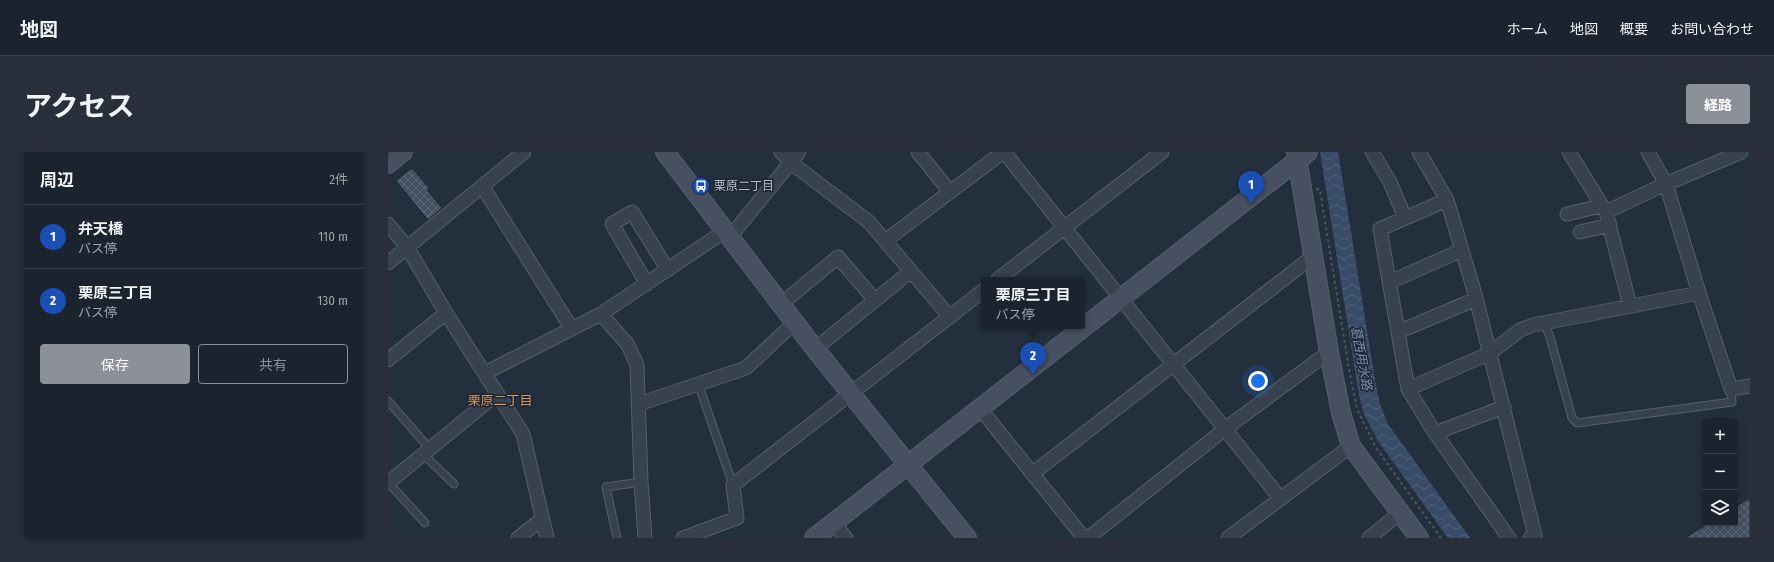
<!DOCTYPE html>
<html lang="ja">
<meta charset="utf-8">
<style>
body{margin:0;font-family:"Fira Sans Condensed","Noto Sans JP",sans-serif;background:#282f3a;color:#f1f3f6}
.controls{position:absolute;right:12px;bottom:12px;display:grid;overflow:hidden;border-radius:4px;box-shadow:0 2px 10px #0003}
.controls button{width:36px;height:36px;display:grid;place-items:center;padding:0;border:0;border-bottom:1px solid #39404a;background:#1b232e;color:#f1f3f6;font:20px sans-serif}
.you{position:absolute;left:870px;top:229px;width:14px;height:14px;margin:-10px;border:3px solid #fff;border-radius:50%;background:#1a73e8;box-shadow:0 0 0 6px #1a73e833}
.badge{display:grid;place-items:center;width:26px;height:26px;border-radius:50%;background:#8c9099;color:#fff;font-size:13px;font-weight:700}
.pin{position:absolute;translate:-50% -33px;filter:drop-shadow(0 1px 2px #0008)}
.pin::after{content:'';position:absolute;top:21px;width:14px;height:12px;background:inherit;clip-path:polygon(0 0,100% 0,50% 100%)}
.popup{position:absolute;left:593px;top:125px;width:104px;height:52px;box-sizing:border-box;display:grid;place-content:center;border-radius:4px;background:#1b232e;filter:drop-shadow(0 1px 3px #0005);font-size:13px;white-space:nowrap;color:#a0a4aa}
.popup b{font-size:15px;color:#f1f3f6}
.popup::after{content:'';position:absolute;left:50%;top:100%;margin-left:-8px;border:8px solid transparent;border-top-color:#1b232e}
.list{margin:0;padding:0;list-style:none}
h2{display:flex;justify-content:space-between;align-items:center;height:52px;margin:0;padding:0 16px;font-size:17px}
h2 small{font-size:13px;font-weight:400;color:#a0a4aa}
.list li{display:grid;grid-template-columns:26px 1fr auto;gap:12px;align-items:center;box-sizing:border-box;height:64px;padding:0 16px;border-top:1px solid #39404a}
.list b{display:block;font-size:15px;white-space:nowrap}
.list p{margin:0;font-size:13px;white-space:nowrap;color:#a0a4aa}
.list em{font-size:13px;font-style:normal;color:#a0a4aa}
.actions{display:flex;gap:8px;padding:12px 16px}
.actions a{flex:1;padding:9px 0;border:1px solid #8c9099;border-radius:4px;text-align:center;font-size:14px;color:#8c9099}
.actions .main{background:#8c9099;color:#fff}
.icon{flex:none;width:22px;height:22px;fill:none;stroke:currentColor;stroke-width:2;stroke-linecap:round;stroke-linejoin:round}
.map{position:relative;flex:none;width:1362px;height:386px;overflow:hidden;border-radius:4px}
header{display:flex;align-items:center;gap:24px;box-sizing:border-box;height:56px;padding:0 20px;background:#1b232e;border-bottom:1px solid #39404a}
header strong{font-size:19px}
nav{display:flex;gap:22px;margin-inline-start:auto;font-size:14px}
.intro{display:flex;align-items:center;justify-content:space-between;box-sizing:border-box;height:96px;padding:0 24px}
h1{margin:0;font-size:28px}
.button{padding:10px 18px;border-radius:4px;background:#8c9099;color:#fff;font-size:14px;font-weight:700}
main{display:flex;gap:24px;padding:0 24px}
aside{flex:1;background:#1b232e;border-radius:4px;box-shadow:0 2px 10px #0003}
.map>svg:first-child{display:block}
.water{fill:url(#water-waves)}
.building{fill:url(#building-cross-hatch);stroke:#1f2835}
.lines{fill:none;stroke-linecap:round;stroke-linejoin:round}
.lane-casing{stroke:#565f6c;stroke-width:9}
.street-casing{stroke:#565f6c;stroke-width:15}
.secondary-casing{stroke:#565f6c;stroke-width:20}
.path{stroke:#44595c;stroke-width:2;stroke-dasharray:3 3;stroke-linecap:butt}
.lane{stroke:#38414e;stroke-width:7}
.street{stroke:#38414e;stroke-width:13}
.secondary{stroke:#465061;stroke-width:18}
.labels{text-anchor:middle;stroke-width:3;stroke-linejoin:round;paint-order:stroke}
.poi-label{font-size:12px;fill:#b4bcc9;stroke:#1d2633;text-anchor:start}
.water-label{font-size:13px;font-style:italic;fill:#7c92b1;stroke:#1d2633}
.neighbourhood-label{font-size:13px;fill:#d59563;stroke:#1d2633}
</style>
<header>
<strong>地図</strong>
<nav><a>ホーム</a><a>地図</a><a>概要</a><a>お問い合わせ</a></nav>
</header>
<div class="intro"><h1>アクセス</h1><a class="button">経路</a></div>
<main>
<aside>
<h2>周辺<small>2件</small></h2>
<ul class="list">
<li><span class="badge" style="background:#1a4fb4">1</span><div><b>弁天橋</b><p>バス停</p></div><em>110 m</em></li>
<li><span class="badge" style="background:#1a4fb4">2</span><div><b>栗原三丁目</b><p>バス停</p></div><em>130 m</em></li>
</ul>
<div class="actions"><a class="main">保存</a><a>共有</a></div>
</aside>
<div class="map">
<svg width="1362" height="386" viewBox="0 0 1362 386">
<defs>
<pattern id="water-waves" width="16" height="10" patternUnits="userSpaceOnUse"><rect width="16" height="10" fill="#394c67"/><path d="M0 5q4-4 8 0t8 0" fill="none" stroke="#53647b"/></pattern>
<pattern id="building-cross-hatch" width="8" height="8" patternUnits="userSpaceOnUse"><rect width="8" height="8" fill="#455162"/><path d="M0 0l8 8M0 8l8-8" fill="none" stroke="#5d6877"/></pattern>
</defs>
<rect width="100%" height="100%" fill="#242f3e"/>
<path class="water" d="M 932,0 L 950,0 L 987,228 L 992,252 L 1000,272 L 1082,386 L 1060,386 L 990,289 L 976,262 L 971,243 Z"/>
<path class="building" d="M 24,16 L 41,36 L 39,38 L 54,56 L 40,68 L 8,29 Z
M 1362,346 L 1362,386 L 1297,386 L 1321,371 L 1347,371 L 1347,355 Z"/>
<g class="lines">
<defs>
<path id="lane" d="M 1156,171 L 1162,185 L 1184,266 L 1189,271 L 1344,250 L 1343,237
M 310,231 L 345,333
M 0,249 L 42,297
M 35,302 L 66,332
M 0,330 L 37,371
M 229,386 L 218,335 L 253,330"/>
<path id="street" d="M 393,0 L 402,10 L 481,70 L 562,165
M 530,0 L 562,40
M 616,0 L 892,346
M 984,0 L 1002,30 L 1017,66
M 1031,0 L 1059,48 L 1087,142 L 1147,383 L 1142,386
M 1181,0 L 1218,60 L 1242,154
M 1260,0 L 1278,32 L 1311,141
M 94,34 L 184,177
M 1059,48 L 992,77 L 1020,237 L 1047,281 L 1121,386
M 1218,60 L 1271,35 L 1353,0
M 1179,62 L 1213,54
M 0,72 L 19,95 L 58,161 L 135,282 L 159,386
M 1192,80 L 1222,73
M 342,85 L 411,0
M 497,89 L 615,0
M 0,111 L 136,0
M 609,128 L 774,0
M 1002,130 L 1074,98
M 259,132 L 224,72 L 244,60 L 280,118
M 392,153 L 450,105 L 486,147
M 213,162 L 240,193 L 249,213 L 253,330 L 257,386
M 1010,180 L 1088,147
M 427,197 L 523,119
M 0,208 L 58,161
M 97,221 L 213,162 L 337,79
M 1020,237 L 1102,201 L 1132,178 L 1145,173 L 1311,141 L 1343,237 L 1362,234
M 251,252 L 358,216 L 406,171
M 591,255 L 696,386
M 1047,281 L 1116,255
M 644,322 L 919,109 L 927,106
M 0,331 L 109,242
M 445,370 L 458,386
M 130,386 L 154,367
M 295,386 L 349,366 L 345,333 L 596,138
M 700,386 L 837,277 L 941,200
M 840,386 L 963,294
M 981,386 L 1013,360"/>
<path id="secondary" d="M 277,0 L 427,197 L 579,386
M 908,0 L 941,200 L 953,261 L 963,294 L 1031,386
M 0,12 L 15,0
M 426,386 L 920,0"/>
</defs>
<use href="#lane" class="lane-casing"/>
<use href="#street" class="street-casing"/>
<use href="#secondary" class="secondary-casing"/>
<path class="path" d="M 928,37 L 931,37 L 932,39 L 962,223 L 969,257 L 988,296 L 1053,386"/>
<use href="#lane" class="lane"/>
<use href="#street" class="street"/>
<use href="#secondary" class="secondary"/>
</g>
<defs>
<symbol id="bus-disc" viewBox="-11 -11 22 22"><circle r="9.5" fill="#1a4fb4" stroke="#1d2633"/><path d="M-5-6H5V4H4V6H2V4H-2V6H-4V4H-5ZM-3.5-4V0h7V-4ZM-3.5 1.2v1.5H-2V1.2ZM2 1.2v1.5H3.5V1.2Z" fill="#fff"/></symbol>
</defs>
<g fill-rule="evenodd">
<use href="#bus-disc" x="303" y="24" width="20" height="20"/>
</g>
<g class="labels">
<g class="poi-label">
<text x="326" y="38">栗原二丁目</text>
</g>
<g class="water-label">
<text transform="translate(974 206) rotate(79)" y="5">葛西用水路</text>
</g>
<g class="neighbourhood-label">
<text x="112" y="253">栗原二丁目</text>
</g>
</g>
</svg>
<div class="controls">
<button>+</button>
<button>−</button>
<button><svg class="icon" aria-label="layers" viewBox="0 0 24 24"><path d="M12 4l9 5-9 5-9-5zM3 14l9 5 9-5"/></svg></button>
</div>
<div class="you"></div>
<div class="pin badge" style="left:863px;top:52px;background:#1a4fb4">1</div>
<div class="pin badge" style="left:645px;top:223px;background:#1a4fb4">2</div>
<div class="popup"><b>栗原三丁目</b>バス停</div>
</div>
</main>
